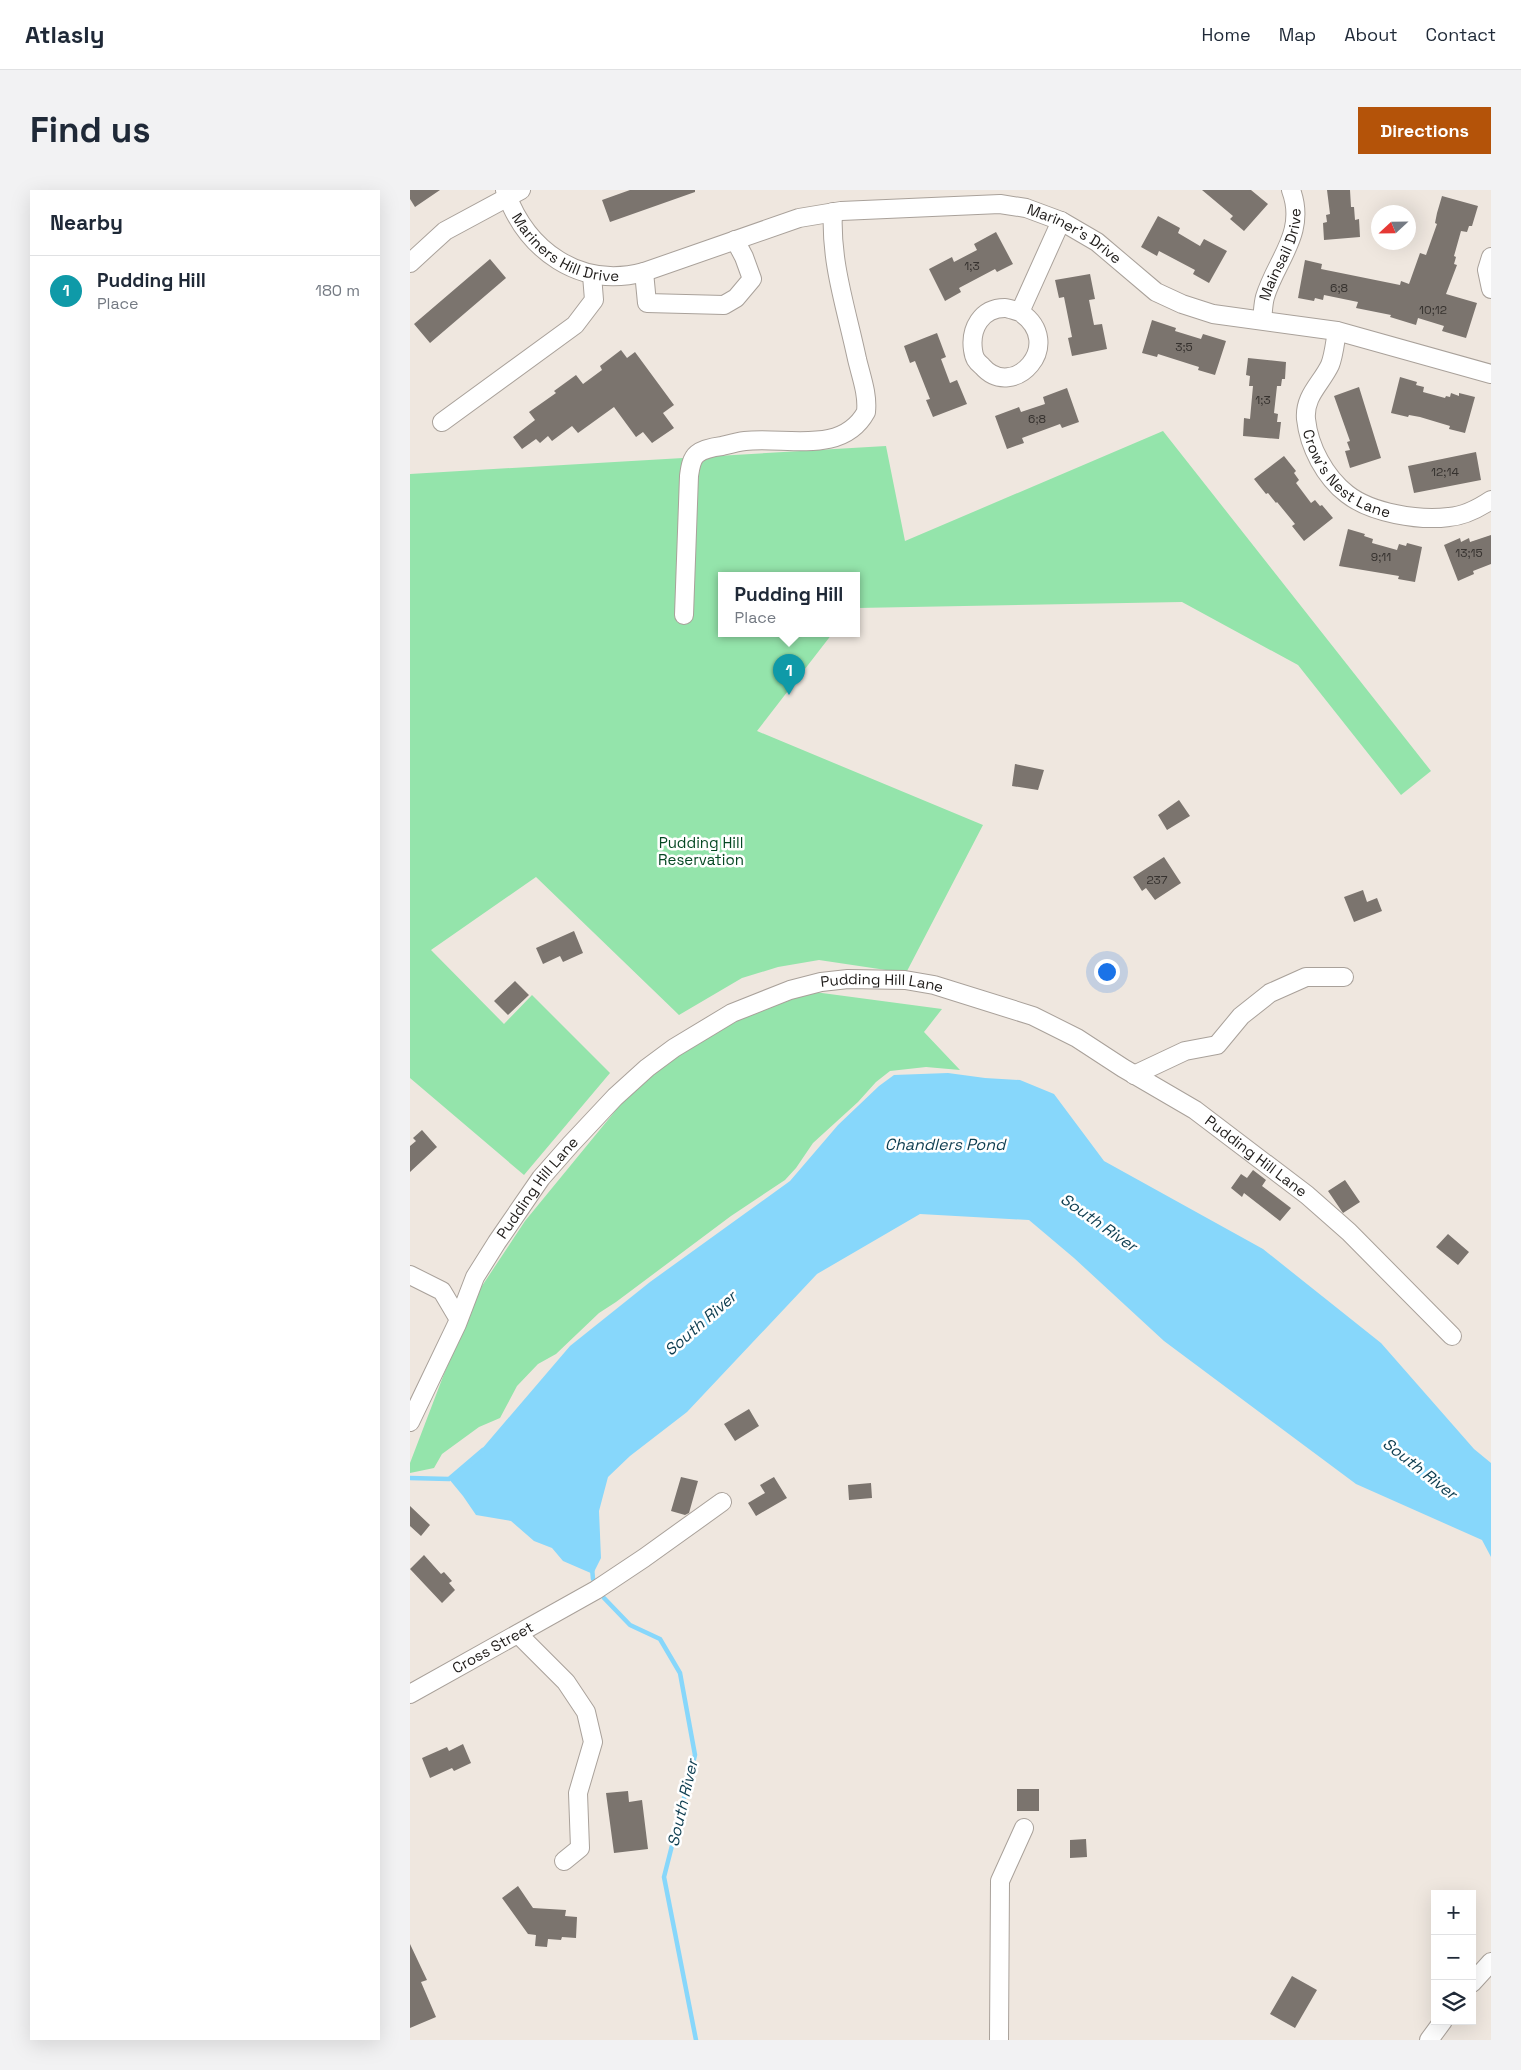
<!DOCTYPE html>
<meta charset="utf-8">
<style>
body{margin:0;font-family:"Space Grotesk",sans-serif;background:#f2f2f3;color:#1f2937}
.controls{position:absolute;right:15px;bottom:15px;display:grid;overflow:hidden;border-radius:0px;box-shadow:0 5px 20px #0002}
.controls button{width:45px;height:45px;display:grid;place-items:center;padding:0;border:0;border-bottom:1px solid #e0e1e3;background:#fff;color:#1f2937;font:25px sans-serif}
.compass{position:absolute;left:961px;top:15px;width:45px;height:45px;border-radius:50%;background:#fff;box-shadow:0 5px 20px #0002;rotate:248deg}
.you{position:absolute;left:696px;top:781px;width:18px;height:18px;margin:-12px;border:4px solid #fff;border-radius:50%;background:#1a73e8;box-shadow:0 0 0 8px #1a73e833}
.badge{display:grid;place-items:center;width:32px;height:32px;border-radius:50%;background:#b45309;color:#fff;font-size:16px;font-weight:700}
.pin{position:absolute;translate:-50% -41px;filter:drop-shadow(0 1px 2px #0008)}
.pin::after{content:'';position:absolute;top:26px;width:18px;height:15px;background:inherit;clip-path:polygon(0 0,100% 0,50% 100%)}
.popup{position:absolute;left:308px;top:382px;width:142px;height:65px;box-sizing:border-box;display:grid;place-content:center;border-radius:0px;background:#fff;filter:drop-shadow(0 1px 4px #0005);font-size:16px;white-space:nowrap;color:#747a83}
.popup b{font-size:19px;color:#1f2937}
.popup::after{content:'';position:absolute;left:50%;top:100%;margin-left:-10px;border:10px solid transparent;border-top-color:#fff}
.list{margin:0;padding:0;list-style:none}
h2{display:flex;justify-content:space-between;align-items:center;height:65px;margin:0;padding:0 20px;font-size:21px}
h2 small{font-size:16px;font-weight:400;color:#747a83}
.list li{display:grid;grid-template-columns:32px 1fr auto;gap:15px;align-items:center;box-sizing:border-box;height:70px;padding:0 20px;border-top:1px solid #e0e1e3}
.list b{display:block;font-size:19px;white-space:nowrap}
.list p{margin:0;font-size:16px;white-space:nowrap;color:#747a83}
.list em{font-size:16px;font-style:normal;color:#747a83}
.icon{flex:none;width:28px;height:28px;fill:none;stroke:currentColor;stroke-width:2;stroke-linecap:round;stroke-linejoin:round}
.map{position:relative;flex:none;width:1081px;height:1850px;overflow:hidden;border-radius:0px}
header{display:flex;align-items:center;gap:30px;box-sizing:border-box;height:70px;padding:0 25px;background:#fff;border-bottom:1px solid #e0e1e3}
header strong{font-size:24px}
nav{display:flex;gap:28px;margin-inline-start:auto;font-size:18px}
.intro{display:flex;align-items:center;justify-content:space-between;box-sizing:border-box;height:120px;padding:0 30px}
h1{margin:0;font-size:35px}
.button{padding:12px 22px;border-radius:0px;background:#b45309;color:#fff;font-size:18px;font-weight:700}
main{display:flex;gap:30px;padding:0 30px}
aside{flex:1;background:#fff;border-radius:0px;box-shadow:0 5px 20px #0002}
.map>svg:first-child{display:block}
.green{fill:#94e4ab}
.water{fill:#87d7fb}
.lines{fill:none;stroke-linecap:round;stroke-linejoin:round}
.stream{stroke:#87d7fb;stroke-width:4.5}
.building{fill:#7b746e}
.minor-casing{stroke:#a9a19a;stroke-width:20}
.minor{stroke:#fff;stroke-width:18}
.labels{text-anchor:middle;stroke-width:5;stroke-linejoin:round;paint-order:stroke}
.number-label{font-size:12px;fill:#36322f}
.street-label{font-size:15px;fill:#1f1c1a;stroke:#fff}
.park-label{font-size:15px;fill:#054823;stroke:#fff}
.water-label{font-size:16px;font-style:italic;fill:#0d3d50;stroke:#fff}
</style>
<header>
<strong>Atlasly</strong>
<nav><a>Home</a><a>Map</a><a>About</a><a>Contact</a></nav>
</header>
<div class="intro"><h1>Find us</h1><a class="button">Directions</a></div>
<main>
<aside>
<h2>Nearby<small></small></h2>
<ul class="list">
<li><span class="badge" style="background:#0f9aa8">1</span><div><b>Pudding Hill</b><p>Place</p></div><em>180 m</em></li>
</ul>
</aside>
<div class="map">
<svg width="1081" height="1850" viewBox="0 0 1081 1850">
<rect width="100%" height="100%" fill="#efe7df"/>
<path class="green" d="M 753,241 L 1021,581 L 991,605 L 888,475 L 772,412 L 447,418 L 446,386 L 312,386 L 312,444 L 422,444 L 347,541 L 573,635 L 496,783 L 409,770 L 368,777 L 332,788 L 269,825 L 126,687 L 21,760 L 94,834 L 122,805 L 200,883 L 114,985 L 0,888 L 0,284 L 476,256 L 495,351 Z
M 397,801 L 532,819 L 514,842 L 550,880 L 516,877 L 480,881 L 466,892 L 448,912 L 403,953 L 386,978 L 375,990 L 321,1026 L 206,1112 L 189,1123 L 146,1164 L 128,1174 L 107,1196 L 90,1228 L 69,1237 L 32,1264 L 24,1278 L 0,1283 L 0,1273 L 34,1184 L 68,1102 L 115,1031 L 229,892 L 277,851 Z"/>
<path class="water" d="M 538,883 L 575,888 L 610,890 L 644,904 L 694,971 L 853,1059 L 971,1153 L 1064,1259 L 1081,1273 L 1081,1367 L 1072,1350 L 946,1294 L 754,1151 L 664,1068 L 619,1030 L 510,1024 L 407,1084 L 277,1222 L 220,1266 L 198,1287 L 189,1321 L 191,1368 L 183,1384 L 153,1371 L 142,1358 L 124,1351 L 101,1331 L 66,1325 L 53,1306 L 39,1289 L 71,1260 L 160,1156 L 240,1092 L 380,991 L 428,935 L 469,896 L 484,885 Z"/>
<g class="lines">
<path class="stream" d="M 0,1288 L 39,1289 L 73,1260
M 182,1378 L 183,1389
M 194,1408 L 220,1435 L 250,1449 L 270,1483 L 285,1565 L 254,1687 L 286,1850"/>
</g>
<path class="building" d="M 0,0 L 30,0 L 5,17 L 0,9 Z
M 220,0 L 285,0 L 285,2 L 200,32 L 192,10 Z
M 792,0 L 841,0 L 858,14 L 834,41 L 820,29 L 823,26 Z
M 917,0 L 940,0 L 941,17 L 944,17 L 945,30 L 949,29 L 950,47 L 914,50 L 913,33 L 917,32 L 916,25 L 920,24 Z
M 1032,6 L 1068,16 L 1062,36 L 1059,36 L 1057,42 L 1051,41 L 1044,66 L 1046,67 L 1044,74 L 1047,75 L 1036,104 L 1067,113 L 1056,148 L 1032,141 L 1034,136 L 1008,128 L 1006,135 L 980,127 L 981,125 L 946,118 L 948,112 L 914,105 L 913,110 L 905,108 L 904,111 L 888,108 L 895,70 L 912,74 L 911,79 L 990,95 L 991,91 L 999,94 L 1010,63 L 1016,65 L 1027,34 L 1025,33 L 1027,23 Z
M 748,26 L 770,38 L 768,43 L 790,56 L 794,49 L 817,61 L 799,93 L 783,84 L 785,80 L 749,61 L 747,66 L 731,57 Z
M 586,42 L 603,74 L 587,82 L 585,79 L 549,98 L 551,102 L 535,111 L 519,79 L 542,67 L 544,72 L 567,60 L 564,54 Z
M 80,69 L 96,88 L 20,153 L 4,134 Z
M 680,84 L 685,109 L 679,110 L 684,135 L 692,134 L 697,159 L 662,166 L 658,148 L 662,147 L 654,107 L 649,108 L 645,90 Z
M 742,130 L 766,138 L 765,141 L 791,149 L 793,144 L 816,151 L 805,185 L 788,180 L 789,177 L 748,164 L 747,167 L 732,163 Z
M 527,143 L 536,167 L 531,169 L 540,193 L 547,190 L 557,214 L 523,227 L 516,210 L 520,209 L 505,171 L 500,173 L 494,156 Z
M 211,160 L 217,168 L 225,162 L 264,215 L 253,223 L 264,238 L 242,253 L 233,242 L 226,247 L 204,217 L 168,243 L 162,236 L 142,251 L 138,246 L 130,253 L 126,249 L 112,259 L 103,247 L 125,230 L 119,222 L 146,203 L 144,201 L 166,185 L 173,194 L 192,180 L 190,176 Z
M 838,168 L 876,172 L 875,189 L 872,189 L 871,196 L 867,196 L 864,223 L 868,224 L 867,232 L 871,232 L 869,249 L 833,246 L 834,228 L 840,229 L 843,196 L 839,196 L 840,186 L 836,185 Z
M 990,187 L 1007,192 L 1006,195 L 1014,197 L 1013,202 L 1035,208 L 1036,206 L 1040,207 L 1041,203 L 1049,206 L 1049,203 L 1065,207 L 1055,243 L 1039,239 L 1040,236 L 1010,227 L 999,225 L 998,227 L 981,223 Z
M 949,197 L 971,268 L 940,278 L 935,261 L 940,260 L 937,252 L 940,251 L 924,206 Z
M 657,198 L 669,232 L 652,238 L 650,234 L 612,248 L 614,253 L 597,259 L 585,226 L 609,217 L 611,222 L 635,214 L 633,207 Z
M 1066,262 L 1071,290 L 1004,303 L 998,276 Z
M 874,266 L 886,281 L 884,283 L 889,290 L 886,293 L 901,313 L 905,310 L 910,316 L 912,315 L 923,328 L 894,351 L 882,336 L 885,334 L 867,312 L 866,313 L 858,303 L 856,304 L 844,289 Z
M 938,339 L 955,344 L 954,346 L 963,349 L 962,353 L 987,360 L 989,354 L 996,356 L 997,353 L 1012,357 L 1005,392 L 988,389 L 989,386 L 929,376 Z
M 1081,345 L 1081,374 L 1063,381 L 1064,384 L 1048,391 L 1034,355 L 1050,348 L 1051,352 L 1059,348 L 1060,352 Z
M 605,574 L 634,580 L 628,600 L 602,596 Z
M 769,610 L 780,626 L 757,640 L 748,625 Z
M 754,667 L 771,693 L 745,710 L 736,698 L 732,701 L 723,687 Z
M 953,700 L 957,712 L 967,708 L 972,721 L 944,732 L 934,707 Z
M 164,741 L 173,763 L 153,772 L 150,766 L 133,774 L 126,758 Z
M 105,791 L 119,805 L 98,825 L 84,811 Z
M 12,940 L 27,957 L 0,982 L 0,956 L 6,951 L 3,948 Z
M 843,980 L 856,990 L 852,996 L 881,1018 L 870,1031 L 834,1003 L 832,1007 L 821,998 L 831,984 L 837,988 Z
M 935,990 L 950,1012 L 933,1023 L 918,1001 Z
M 1038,1044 L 1059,1062 L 1048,1075 L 1026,1057 Z
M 339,1219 L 349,1236 L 325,1251 L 314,1234 Z
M 271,1287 L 288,1291 L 279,1323 L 275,1325 L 261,1321 Z
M 364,1287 L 377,1308 L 346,1326 L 338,1313 L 355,1303 L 350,1295 Z
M 461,1293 L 462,1308 L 439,1310 L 438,1295 Z
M 0,1316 L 20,1335 L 11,1346 L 0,1336 Z
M 14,1365 L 31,1384 L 34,1382 L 42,1391 L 39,1393 L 45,1400 L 32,1413 L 0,1379 Z
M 53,1554 L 61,1573 L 44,1581 L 42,1578 L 20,1588 L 12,1568 L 37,1557 L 39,1561 Z
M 607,1599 L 629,1599 L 629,1621 L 607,1621 Z
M 218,1601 L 219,1612 L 232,1610 L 238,1659 L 204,1663 L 196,1603 Z
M 676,1649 L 677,1667 L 660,1668 L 660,1650 Z
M 108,1696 L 123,1718 L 156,1720 L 155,1726 L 167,1727 L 166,1748 L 152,1747 L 151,1750 L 138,1749 L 137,1757 L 125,1756 L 126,1745 L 118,1744 L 92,1708 Z
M 0,1754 L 17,1790 L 11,1792 L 26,1827 L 0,1838 Z
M 882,1786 L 907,1800 L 885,1838 L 860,1824 Z"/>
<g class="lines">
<defs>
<g id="minor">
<path id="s1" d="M 95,0 C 116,61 170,99 234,82 L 389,28 L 431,21 L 590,14 L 616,18 L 651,31 L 687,52 L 746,102 L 772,114 L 803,124 L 927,141 L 1081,184"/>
<path d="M 1081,67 L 1077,80 L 1081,99"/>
<path d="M 0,73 L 35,41 L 111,0"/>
<path d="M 234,82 L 237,113 L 314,115 L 326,108 L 342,89 L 334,67 L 325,50"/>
<path d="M 610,122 C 657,154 603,212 572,176 C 566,171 564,168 563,160 C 560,139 571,118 595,118 C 599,118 605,121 610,122 L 651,31"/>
<path id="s2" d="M 852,130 C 853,123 853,114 855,107 C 866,70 897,43 881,0"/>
<path id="s3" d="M 927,141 C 925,152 924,165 920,175 C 911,194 894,206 896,229 C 899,257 915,287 937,304 C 961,323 1009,331 1039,327 C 1053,326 1069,318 1081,310"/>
<path d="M 32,232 L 165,135 L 184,110 L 182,85"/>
<path d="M 274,425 L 279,286 C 280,279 281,269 287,264 C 293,259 304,257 312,256 C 320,254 327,252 335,251 C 375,246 432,266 456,222 C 458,204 451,186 447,169 C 437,121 420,72 423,22"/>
<path d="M 724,885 L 775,861 L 807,855 L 831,826 L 860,803 L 896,787 L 934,787"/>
<path d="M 0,1085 L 32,1101 L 48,1128"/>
<path id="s4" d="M 0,1232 L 47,1134 L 65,1087 L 87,1052 L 131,988 L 160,955 L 205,907 L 237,878 L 264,858 L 322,823 L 380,800 L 411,792 L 438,789 L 495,790 L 524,795 L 623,826 L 667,848 L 713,878 L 785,920 L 897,1005 L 939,1042 L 1042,1146"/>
<path d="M 108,1444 L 156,1492 L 176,1522 L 183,1552 L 168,1603 L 170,1658 L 154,1671"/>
<path id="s5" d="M 0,1504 L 186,1400 L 234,1368 L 312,1312"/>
<path d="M 1062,1793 L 1081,1772"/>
<path d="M 589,1850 L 590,1691 L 614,1638"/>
<path d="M 1019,1850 L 1033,1831"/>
</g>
</defs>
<use href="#minor" class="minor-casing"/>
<use href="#minor" class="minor"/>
</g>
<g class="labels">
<g class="number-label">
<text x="562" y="80">1;3</text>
<text x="929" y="102">6;8</text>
<text x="1023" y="124">10;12</text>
<text x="774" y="161">3;5</text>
<text x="853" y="214">1;3</text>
<text x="627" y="233">6;8</text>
<text x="1035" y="286">12;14</text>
<text x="1059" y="367">13;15</text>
<text x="971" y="371">9;11</text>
<text x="747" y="694">237</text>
</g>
<g class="street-label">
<text dy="5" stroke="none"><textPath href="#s1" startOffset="626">Mariner's Drive</textPath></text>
<text dy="5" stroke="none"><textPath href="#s1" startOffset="90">Mariners Hill Drive</textPath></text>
<text dy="5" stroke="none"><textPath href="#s2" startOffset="69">Mainsail Drive</textPath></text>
<text dy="5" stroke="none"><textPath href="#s3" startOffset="168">Crow's Nest Lane</textPath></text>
<text dy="5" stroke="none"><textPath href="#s4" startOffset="688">Pudding Hill Lane</textPath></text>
<text dy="5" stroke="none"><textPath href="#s4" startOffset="1108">Pudding Hill Lane</textPath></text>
<text dy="5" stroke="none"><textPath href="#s4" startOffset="268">Pudding Hill Lane</textPath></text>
<text dy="5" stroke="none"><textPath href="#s5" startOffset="95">Cross Street</textPath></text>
</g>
<g class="park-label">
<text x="291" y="658">Pudding Hill<tspan x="291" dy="17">Reservation</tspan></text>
</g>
<g class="water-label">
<text x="535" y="960">Chandlers Pond</text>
<text transform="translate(689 1032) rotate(35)" y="6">South River</text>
<text transform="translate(290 1133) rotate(-41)" y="6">South River</text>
<text transform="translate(1010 1278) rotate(38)" y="6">South River</text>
<text transform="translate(272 1613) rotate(-77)" y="6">South River</text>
</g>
</g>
</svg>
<div class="controls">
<button>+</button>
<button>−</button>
<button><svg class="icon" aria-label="layers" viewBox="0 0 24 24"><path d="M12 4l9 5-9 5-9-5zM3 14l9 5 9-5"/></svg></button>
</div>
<svg class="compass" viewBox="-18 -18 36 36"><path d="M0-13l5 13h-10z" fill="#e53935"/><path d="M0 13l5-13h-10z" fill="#747a83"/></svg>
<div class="you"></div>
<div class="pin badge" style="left:379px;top:505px;background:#0f9aa8">1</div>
<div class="popup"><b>Pudding Hill</b>Place</div>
</div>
</main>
